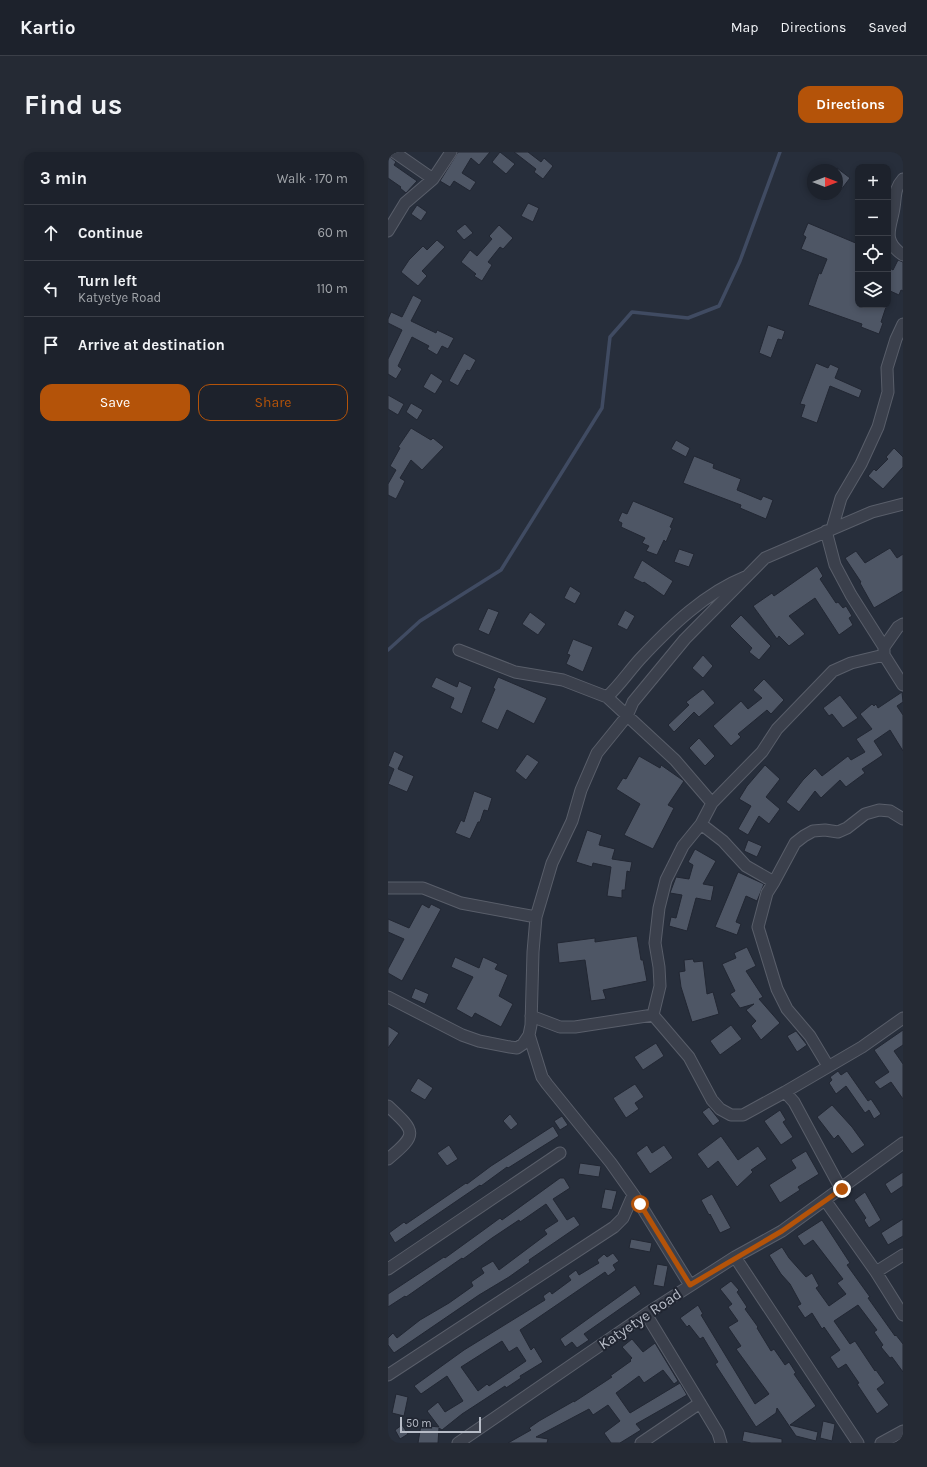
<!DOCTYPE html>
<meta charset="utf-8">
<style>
body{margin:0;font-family:Karla,sans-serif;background:#252a34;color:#f1f3f6}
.controls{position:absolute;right:12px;top:12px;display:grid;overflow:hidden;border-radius:8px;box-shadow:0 2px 6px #0003}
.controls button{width:36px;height:36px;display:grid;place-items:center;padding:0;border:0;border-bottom:1px solid #3b3f48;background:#1d222c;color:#f1f3f6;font:20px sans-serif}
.compass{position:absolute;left:419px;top:12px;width:36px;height:36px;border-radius:50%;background:#1d222c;box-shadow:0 2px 6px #0003;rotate:90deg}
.scale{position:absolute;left:12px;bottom:10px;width:81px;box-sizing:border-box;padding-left:4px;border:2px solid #b7bcc7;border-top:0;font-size:11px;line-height:14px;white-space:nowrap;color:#b7bcc7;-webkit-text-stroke:3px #202531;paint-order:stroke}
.stop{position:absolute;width:12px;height:12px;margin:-9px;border:3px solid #b45309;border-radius:50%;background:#fff}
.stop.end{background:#b45309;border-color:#fff;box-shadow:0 1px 4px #0008}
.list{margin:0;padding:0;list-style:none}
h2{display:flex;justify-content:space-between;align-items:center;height:52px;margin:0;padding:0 16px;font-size:17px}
h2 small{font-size:13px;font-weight:400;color:#a0a4a9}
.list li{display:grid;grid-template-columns:26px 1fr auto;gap:12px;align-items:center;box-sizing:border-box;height:56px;padding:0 16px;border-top:1px solid #3b3f48}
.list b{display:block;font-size:15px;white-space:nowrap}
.list p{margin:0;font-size:13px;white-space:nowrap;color:#a0a4a9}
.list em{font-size:13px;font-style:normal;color:#a0a4a9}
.actions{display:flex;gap:8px;padding:12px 16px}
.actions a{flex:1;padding:9px 0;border:1px solid #b45309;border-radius:12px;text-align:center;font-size:14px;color:#b45309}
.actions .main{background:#b45309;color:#fff}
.icon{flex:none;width:22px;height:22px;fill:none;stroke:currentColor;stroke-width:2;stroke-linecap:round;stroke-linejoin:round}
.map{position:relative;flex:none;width:515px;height:1291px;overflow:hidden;border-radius:12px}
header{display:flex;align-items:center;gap:24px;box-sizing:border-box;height:56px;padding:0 20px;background:#1d222c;border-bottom:1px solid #3b3f48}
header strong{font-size:19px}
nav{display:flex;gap:22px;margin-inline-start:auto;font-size:14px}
.intro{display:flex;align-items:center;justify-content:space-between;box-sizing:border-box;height:96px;padding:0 24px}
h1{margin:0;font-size:28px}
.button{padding:10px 18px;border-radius:12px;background:#b45309;color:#fff;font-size:14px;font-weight:700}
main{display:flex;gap:24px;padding:0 24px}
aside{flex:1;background:#1d222c;border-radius:12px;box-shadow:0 2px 6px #0003}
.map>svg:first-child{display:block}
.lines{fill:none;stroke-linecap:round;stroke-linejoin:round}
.stream{stroke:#404b62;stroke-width:3.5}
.building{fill:#4e5665;stroke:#222733;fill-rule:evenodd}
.minor-casing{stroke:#595e6a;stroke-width:13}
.minor{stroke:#3b404c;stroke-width:11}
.route{stroke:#b45309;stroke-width:5}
.labels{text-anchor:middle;stroke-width:4;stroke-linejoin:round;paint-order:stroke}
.street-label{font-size:15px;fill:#b7bcc7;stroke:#202531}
</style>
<header>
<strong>Kartio</strong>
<nav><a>Map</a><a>Directions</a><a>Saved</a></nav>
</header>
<div class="intro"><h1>Find us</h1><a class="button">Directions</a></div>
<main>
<aside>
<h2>3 min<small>Walk · 170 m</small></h2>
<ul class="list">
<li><svg class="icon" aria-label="ahead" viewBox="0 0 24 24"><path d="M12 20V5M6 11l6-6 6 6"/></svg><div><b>Continue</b></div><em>60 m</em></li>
<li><svg class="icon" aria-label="left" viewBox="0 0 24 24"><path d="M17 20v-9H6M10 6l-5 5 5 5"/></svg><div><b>Turn left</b><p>Katyetye Road</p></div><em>110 m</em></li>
<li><svg class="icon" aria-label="arrive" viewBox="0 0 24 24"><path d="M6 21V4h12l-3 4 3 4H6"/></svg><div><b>Arrive at destination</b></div></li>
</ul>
<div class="actions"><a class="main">Save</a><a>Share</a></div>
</aside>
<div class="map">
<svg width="515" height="1291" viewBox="0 0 515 1291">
<rect width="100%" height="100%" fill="#272e3b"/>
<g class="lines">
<path class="stream" d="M 0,498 L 32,469 L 113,418 L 214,256 L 222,185 L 244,160 L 300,166 L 331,154 L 352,109 L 392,0"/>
</g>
<path class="building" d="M 70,0 L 102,0 L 91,13 L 83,6 L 74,21 L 88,30 L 82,39 L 66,29 L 62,35 L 52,29 Z
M 112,0 L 127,12 L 118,22 L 104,10 Z
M 126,0 L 140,0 L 153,10 L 156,6 L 165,14 L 155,27 L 146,20 L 148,17 Z
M 0,3 L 8,10 L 6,13 L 29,29 L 18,41 L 12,36 L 13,35 L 0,26 Z
M 449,16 L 462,26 L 449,43 Z
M 140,51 L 151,56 L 145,70 L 133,64 Z
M 29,53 L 39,60 L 33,69 L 23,62 Z
M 420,71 L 470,92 L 470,153 L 493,153 L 498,155 L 493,170 L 495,171 L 491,182 L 473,175 L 474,172 L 420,153 L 431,121 L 433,122 L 439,107 L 413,97 L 418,85 L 415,83 Z
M 77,72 L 85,81 L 76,88 L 68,79 Z
M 111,73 L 125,86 L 115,97 L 112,95 L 100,110 L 104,113 L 94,129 L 86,124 L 88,122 L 73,110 L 82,98 L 89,104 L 104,87 L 101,84 Z
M 49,88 L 57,95 L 34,119 L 39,124 L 30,134 L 13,120 L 21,108 L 35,94 L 39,98 Z
M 510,108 L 515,110 L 515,139 L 513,138 L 511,143 L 500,138 L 500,115 L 505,118 Z
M 25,143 L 34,148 L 23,169 L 48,181 L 49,178 L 66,186 L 60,197 L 54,194 L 49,203 L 39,197 L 41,194 L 24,185 L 10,214 L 14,217 L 8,227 L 0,222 L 0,207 L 14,178 L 0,171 L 0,167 L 3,160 L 14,165 Z
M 380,173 L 397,179 L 394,188 L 390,187 L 383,206 L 371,201 Z
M 76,201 L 88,208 L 82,219 L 79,218 L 70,234 L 61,229 Z
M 428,211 L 440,216 L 442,212 L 451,216 L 447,226 L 474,238 L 471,246 L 442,234 L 429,271 L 413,265 L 417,253 L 412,252 Z
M 43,221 L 55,229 L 47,242 L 35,235 Z
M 0,243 L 16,252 L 10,263 L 0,257 Z
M 23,251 L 35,258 L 29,268 L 18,260 Z
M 23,276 L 43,288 L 45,286 L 56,295 L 34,318 L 23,308 L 12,326 L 17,329 L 8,347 L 0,343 L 0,332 L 8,318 L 2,314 L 12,296 L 10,295 Z
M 288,288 L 302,296 L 298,305 L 283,297 Z
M 506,296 L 515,305 L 515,315 L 495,337 L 480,324 L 486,317 L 488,319 L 500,307 L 498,305 Z
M 306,304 L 326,312 L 325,316 L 353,327 L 349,338 L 373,348 L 375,344 L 385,348 L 378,367 L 352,356 L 353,353 L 295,331 Z
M 245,349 L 286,366 L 282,375 L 284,376 L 278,390 L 276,388 L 269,403 L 258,399 L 261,394 L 254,391 L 257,386 L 233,375 L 234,371 L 230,369 L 234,360 L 239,362 Z
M 502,396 L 509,406 L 515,402 L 515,439 L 486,456 L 472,431 L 473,430 L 457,406 L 468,399 L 477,411 Z
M 291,397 L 306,402 L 301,415 L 286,410 Z
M 254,408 L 285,429 L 276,444 L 256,430 L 255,431 L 245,426 Z
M 429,414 L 435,424 L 432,427 L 448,451 L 450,450 L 455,456 L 458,454 L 464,464 L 461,466 L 465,473 L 451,483 L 427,446 L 401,464 L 417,482 L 401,494 L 391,484 L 389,487 L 365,454 L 384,441 L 386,444 Z
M 182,434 L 193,441 L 187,452 L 176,446 Z
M 100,456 L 111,460 L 101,483 L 90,478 Z
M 237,458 L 247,464 L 239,478 L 229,473 Z
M 142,460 L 158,472 L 150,483 L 134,472 Z
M 353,463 L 383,494 L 371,508 L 361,500 L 364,496 L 342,474 Z
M 185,487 L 205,495 L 195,520 L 178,512 L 182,503 L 179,502 Z
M 315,503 L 325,514 L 315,526 L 304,516 Z
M 48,525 L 69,535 L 71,529 L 84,535 L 74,562 L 62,556 L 66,546 L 43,535 Z
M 110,525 L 159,546 L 146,572 L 119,558 L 110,578 L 93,570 L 107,537 L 105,536 Z
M 376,527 L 396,548 L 383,562 L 379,558 L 350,582 L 353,585 L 343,594 L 325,574 L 353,549 L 360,557 L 374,546 L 365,538 Z
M 315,537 L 327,551 L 311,565 L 306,560 L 286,580 L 280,573 L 301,553 L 298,550 Z
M 514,540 L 515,550 L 509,554 L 515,563 L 515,599 L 502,578 L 486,589 L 495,603 L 474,617 L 477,621 L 458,635 L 452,628 L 433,646 L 427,639 L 411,660 L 398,650 L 415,628 L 427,616 L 434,624 L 460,604 L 463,608 L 477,600 L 468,587 L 484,577 L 472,562 L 484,552 L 486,554 L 488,552 L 490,556 Z
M 452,543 L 470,566 L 455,576 L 444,562 L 441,564 L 435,556 Z
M 311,586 L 327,604 L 317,614 L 301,596 Z
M 6,599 L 16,604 L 10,617 L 26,624 L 19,640 L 0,632 L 6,617 L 0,614 Z
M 139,602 L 151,610 L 138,628 L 127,619 Z
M 251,604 L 272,616 L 273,613 L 296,629 L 280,653 L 286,656 L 265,697 L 236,683 L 252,652 L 228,637 L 235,626 L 238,627 Z
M 377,613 L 392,627 L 378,645 L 392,657 L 381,672 L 371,664 L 360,683 L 350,677 L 363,654 L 351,647 L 359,634 Z
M 86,639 L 104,646 L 100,659 L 96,658 L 92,670 L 90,670 L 82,687 L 67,681 L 73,668 L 76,670 Z
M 199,678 L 214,683 L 211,693 L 227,697 L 224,707 L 244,710 L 242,720 L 239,719 L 237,738 L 234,738 L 234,746 L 219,744 L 223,715 L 205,711 L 204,715 L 188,710 Z
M 360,688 L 374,694 L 369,705 L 356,699 Z
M 307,697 L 328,709 L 315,732 L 326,734 L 323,749 L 308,746 L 299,779 L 281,774 L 283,765 L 288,766 L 294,743 L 282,741 L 288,725 L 301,727 L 305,713 L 300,710 Z
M 350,720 L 376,732 L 369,749 L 358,744 L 348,770 L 353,772 L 349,783 L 327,775 Z
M 34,752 L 41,756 L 43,752 L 53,757 L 14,829 L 0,821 L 0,817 L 16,787 L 0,780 L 0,767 L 21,776 Z
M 249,784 L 253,808 L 255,808 L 259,829 L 215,838 L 218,847 L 203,849 L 197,808 L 171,811 L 169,791 L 207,786 L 207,790 Z
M 359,795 L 368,814 L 358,819 L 375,845 L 371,847 L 392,871 L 373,888 L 363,874 L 368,869 L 358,858 L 366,852 L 352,856 L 342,842 L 347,839 L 334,812 L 348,806 L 346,801 Z
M 67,805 L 91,816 L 95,805 L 110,812 L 107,817 L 120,823 L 111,844 L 125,852 L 113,875 L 87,861 L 84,866 L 68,857 L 85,825 L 63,815 Z
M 305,807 L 306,810 L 315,809 L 319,842 L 325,840 L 331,862 L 304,870 L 293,835 L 291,820 L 297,819 L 296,808 Z
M 27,836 L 41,842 L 37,852 L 23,846 Z
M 343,873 L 354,887 L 332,903 L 322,889 Z
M 0,874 L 11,881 L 0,896 Z
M 515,878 L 515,893 L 506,899 L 515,912 L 515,947 L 503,930 L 492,937 L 486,930 L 501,920 L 486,898 Z
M 408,879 L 419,893 L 409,900 L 399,884 Z
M 268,891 L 276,904 L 255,918 L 246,905 Z
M 450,919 L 453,923 L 459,919 L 480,949 L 483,947 L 493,962 L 486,967 L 481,958 L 477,961 L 458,934 L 448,942 L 441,931 L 444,928 L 442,925 Z
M 30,926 L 45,936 L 37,948 L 22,939 Z
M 247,932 L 256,945 L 247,951 L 251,957 L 238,966 L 225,946 Z
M 444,953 L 464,975 L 477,993 L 464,1002 L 450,983 L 446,987 L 429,965 Z
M 321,955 L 332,969 L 325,974 L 314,960 Z
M 392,958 L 398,968 L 395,970 L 405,985 L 393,993 L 376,969 Z
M 122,962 L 130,972 L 123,978 L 115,969 Z
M 174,964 L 180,973 L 172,978 L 166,969 Z
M 165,974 L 171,984 L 120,1016 L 119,1015 L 93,1034 L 92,1033 L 7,1091 L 1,1081 L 16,1070 L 18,1072 L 78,1031 L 79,1032 L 103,1014 Z
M 333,984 L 350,1008 L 370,994 L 379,1007 L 363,1018 L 365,1020 L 349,1035 L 330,1009 L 320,1017 L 309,1002 Z
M 61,993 L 70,1007 L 59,1014 L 49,1001 Z
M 259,993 L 264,1001 L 276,993 L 285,1006 L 262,1022 L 248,1001 Z
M 418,999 L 431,1022 L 410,1035 L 412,1038 L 392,1051 L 381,1033 L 408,1016 L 403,1008 Z
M 192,1011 L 213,1014 L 211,1025 L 190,1022 Z
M 515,1020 L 515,1034 L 503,1042 L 497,1032 Z
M 172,1026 L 176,1026 L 182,1036 L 165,1047 L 179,1068 L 186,1064 L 192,1073 L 141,1108 L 142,1110 L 121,1125 L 91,1143 L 6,1201 L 0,1193 L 0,1186 L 5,1181 L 9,1186 L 32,1168 L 61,1151 L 85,1134 L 83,1130 L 96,1121 L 93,1116 L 105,1109 L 111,1118 L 159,1082 L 156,1078 L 170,1069 L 158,1052 L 132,1070 L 131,1068 L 104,1086 L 75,1107 L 74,1106 L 18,1145 L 17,1144 L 0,1155 L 0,1142 L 56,1105 L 57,1106 L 97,1077 L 112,1066 L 114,1068 Z
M 217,1037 L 229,1039 L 224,1058 L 213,1056 Z
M 477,1040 L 493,1068 L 481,1076 L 476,1068 L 478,1066 L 466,1048 Z
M 324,1042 L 343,1076 L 332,1081 L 322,1062 L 321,1063 L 313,1048 Z
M 515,1067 L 515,1084 L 500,1093 L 493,1081 Z
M 434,1068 L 462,1111 L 459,1113 L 482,1145 L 480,1146 L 507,1184 L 508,1183 L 515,1192 L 515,1220 L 504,1205 L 502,1206 L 493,1195 L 495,1193 L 486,1180 L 489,1178 L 470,1153 L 446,1169 L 462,1192 L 467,1189 L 487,1219 L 488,1218 L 497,1231 L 489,1237 L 501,1253 L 489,1262 L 469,1232 L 471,1231 L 458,1212 L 450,1217 L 442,1205 L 452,1198 L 436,1175 L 434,1177 L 424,1161 L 417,1166 L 409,1154 L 413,1152 L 402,1132 L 393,1122 L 381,1103 L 394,1095 L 401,1106 L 418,1125 L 424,1121 L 431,1134 L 428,1136 L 441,1154 L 458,1142 L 449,1131 L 455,1127 L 425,1088 L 416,1094 L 409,1084 Z
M 243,1087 L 264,1091 L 262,1100 L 241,1096 Z
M 225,1101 L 231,1109 L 225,1113 L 228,1118 L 220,1124 L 217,1120 L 132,1178 L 143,1198 L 146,1195 L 155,1210 L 132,1224 L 133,1226 L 118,1236 L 117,1234 L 74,1262 L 54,1278 L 51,1276 L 50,1291 L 30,1291 L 33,1273 L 51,1275 L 39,1259 L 50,1250 L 57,1260 L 75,1249 L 59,1224 L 33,1242 L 26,1234 L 76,1198 L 157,1148 L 155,1144 L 162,1139 L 164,1142 L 183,1128 L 180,1124 L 188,1118 L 191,1123 L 211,1111 L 209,1108 L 216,1102 L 219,1105 ZM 114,1189 L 121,1200 L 129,1195 L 138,1209 L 101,1234 L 99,1232 L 90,1239 L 73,1215 Z
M 269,1112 L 280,1114 L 276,1135 L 265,1133 Z
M 343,1129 L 351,1138 L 349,1140 L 359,1155 L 357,1157 L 370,1175 L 369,1176 L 383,1199 L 386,1197 L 397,1213 L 401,1210 L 408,1221 L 406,1222 L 428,1254 L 402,1273 L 430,1280 L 428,1289 L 408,1284 L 389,1256 L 388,1261 L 368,1275 L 327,1212 L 330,1210 L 315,1185 L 312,1187 L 301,1173 L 299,1175 L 292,1166 L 310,1153 L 315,1162 L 313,1163 L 367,1252 L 381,1242 L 348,1197 L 353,1194 L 340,1175 L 350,1169 L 340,1155 L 344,1152 L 332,1137 Z
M 247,1133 L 253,1142 L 196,1182 L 201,1188 L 189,1196 L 184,1190 L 177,1195 L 172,1187 Z
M 244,1187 L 255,1200 L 267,1191 L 290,1229 L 286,1232 L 275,1218 L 256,1231 L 251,1224 L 228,1241 L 242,1261 L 292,1231 L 299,1243 L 248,1272 L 253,1278 L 232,1291 L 223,1291 L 216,1281 L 232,1269 L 220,1253 L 205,1263 L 201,1257 L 148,1285 L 160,1287 L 159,1291 L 120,1291 L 143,1278 L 141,1276 L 151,1269 L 186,1249 L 186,1250 L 224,1225 L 222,1224 L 243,1209 L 242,1208 L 244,1206 L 234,1195 Z
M 8,1242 L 20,1245 L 16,1264 L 4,1261 Z
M 435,1269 L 447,1272 L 444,1289 L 432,1286 Z
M 14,1273 L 20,1282 L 12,1287 L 7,1278 Z
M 356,1279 L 394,1287 L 394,1291 L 363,1291 L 354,1289 Z"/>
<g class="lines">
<defs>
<path id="minor" d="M 6,0 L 45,27
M 515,27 C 506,37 508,44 506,56 C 503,76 493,88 515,103
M 0,79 L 17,51 L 45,27 L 63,0
M 444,377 L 453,346 L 473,312 L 490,275 L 500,240 L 499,216 L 508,187 L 515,172
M 438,379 L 447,413 L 463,443 L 496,495 L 496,503 L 515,533
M 496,495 L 510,475 L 515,472
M 71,498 L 127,520 L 175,528 L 219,545 L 287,608 L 324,651
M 219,545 C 232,533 241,519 253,506 C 283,474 317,441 357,425
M 313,672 L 335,689 L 358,714 L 386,730
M 0,736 L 35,736 L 73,751 L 148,765
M 0,845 L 74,883 L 91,889 L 122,895 L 129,896 L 135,892 L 141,883 L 143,873 L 145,800 L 148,765 L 164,711 L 184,669 L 193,638 L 209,601 L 239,564 L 245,550 L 297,487 L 377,406 L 484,360 L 515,352
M 265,863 L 272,834 L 271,815 L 267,791 L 271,756 L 278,728 L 295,694 L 313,672 L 324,651 L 374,600 L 389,577 L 445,519 L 463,511 L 496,503
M 265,863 L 301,905 L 324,948 L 332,957 L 343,963 L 355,963 L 397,940 L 474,895 L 515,866
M 143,864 L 172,875 L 187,875 L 265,863
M 141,883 L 154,925 L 159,932 L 223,1011 L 252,1052 L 302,1133
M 440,914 L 422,884 L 399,857 L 389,837 L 370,775 L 379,741 L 386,730 L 407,691 L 416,684 L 425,679 L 437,678 L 450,680 L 459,676 L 477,662 L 491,658 L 502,659 L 515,667
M 397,940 L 406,950 L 453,1037
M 0,954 C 28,980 30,982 0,1007
M 437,1048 L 488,1120 L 515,1163
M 347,1105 L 470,1291
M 0,1117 L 172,1001
M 488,1120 L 515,1103
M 258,1162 L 312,1251 L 330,1281 L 333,1291
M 0,1223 L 226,1075 L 235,1066 L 245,1043
M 70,1291 L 258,1162 L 347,1105 L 394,1079 L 515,991
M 253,1291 L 312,1251
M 493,1291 L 515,1279"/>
</defs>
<use href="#minor" class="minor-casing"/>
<use href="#minor" class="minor"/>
</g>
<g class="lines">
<path class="route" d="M 252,1052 L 302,1133 L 394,1079 L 454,1037"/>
</g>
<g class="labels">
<g class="street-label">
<text transform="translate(252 1167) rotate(-34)" y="5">Katyetye Road</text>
</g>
</g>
</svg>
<div class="controls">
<button>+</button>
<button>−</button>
<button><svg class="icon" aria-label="locate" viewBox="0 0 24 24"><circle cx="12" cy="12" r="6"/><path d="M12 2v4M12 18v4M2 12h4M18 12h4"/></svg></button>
<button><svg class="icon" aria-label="layers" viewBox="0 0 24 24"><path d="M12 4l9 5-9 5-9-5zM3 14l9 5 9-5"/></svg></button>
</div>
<svg class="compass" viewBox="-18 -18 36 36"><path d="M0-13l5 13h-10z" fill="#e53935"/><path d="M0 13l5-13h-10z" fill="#a0a4a9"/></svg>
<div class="scale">50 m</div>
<div class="stop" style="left:252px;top:1052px"></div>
<div class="stop end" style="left:454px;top:1037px"></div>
</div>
</main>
